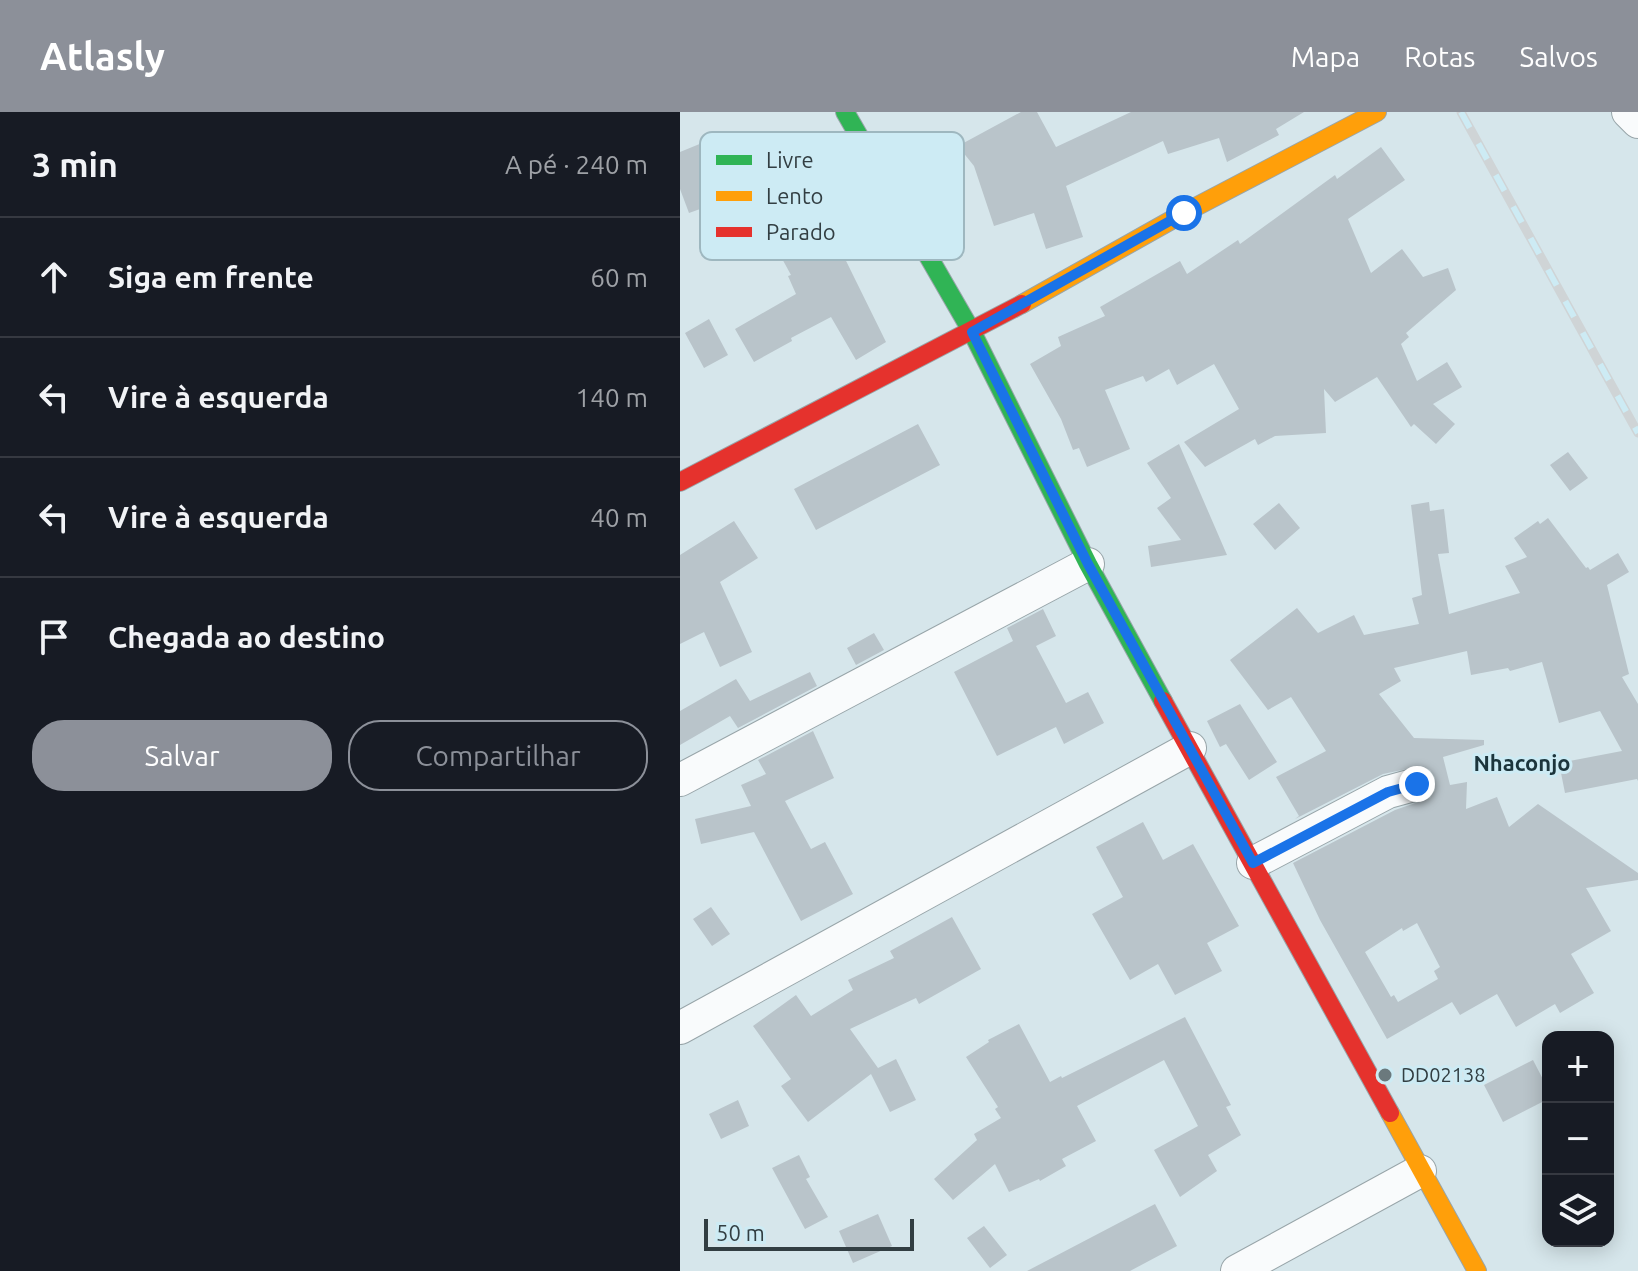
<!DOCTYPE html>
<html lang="pt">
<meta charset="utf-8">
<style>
body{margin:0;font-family:Ubuntu,sans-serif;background:#20242c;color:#f1f3f6}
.controls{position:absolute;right:24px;bottom:24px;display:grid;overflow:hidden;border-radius:16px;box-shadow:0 4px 20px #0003}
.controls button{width:72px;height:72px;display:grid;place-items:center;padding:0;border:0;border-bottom:2px solid #363941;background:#171b24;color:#f1f3f6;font:40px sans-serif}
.scale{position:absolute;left:24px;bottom:20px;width:210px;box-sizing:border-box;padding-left:8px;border:4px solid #323e42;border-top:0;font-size:22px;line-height:28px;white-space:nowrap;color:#323e42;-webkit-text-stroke:6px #cdebf4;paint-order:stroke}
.stop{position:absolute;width:24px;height:24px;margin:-18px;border:6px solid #1a73e8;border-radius:50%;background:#fff}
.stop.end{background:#1a73e8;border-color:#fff;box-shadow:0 2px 8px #0008}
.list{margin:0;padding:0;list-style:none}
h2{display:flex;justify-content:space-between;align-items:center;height:104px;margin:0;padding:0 32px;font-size:34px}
h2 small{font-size:26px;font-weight:400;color:#9ea1a6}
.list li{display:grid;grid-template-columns:52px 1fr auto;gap:24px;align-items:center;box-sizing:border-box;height:120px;padding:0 32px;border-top:2px solid #363941}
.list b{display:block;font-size:30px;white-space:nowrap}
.list em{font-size:26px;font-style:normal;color:#9ea1a6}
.actions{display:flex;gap:16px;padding:24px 32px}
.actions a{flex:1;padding:18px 0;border:2px solid #8c9099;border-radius:32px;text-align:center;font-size:28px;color:#8c9099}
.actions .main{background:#8c9099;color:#fff}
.icon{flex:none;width:44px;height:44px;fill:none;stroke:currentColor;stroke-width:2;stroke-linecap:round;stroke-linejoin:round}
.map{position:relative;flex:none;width:958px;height:1159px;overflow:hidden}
header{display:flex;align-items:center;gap:48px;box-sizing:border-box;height:112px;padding:0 40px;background:#8c9099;color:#fff}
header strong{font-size:38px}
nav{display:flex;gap:44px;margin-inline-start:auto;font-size:28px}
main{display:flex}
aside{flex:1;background:#171b24}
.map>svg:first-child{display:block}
.building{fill:#b9c4ca;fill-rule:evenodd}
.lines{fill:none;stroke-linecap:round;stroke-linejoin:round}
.street-casing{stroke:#98a5a9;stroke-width:34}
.fast-casing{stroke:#98a5a9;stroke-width:20}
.slow-casing{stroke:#98a5a9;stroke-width:20}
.jam-casing{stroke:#98a5a9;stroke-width:20}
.street{stroke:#f9fbfc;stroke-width:32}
.fast{stroke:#30b455;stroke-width:18}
.slow{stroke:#ff9f0a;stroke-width:18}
.jam{stroke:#e5322d;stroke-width:18}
.rail-casing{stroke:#cfd4d6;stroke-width:9}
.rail{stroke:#cdebf4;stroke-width:6;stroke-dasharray:18;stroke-linecap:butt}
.route{stroke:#1a73e8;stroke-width:10}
.poi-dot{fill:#6b797d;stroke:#cdebf4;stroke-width:3}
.labels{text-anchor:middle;stroke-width:6;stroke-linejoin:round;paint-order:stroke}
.poi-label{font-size:20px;fill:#323e42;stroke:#cdebf4;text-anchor:start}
.neighbourhood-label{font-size:22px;font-weight:bold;fill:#1c353c;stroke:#cdebf4}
.key{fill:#cdebf4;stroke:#9eb7bf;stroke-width:2}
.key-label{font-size:22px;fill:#323e42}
</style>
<header>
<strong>Atlasly</strong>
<nav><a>Mapa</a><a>Rotas</a><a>Salvos</a></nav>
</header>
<main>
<aside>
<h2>3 min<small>A pé · 240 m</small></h2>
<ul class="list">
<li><svg class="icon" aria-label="ahead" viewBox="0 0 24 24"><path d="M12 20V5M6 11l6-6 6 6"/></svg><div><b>Siga em frente</b></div><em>60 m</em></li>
<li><svg class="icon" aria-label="left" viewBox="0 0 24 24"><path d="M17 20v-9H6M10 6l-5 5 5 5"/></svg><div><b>Vire à esquerda</b></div><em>140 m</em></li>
<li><svg class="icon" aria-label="left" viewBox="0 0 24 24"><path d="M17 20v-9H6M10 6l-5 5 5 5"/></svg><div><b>Vire à esquerda</b></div><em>40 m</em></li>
<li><svg class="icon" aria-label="arrive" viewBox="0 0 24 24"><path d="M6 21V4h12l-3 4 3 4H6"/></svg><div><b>Chegada ao destino</b></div></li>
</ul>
<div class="actions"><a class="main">Salvar</a><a>Compartilhar</a></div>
</aside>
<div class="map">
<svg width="958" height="1159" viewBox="0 0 958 1159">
<rect width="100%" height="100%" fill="#d6e6eb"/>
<path class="building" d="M 341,0 L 357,0 L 376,35 L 451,0 L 624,0 L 596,17 L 599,23 L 547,50 L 539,26 L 488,42 L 483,29 L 386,74 L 403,125 L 366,137 L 354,101 L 314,114 L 294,54 L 278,34 Z
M 22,31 L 45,88 L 9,101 L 0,77 L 0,40 Z
M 701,35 L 725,68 L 668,107 L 691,161 L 722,137 L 743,165 L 768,156 L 776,178 L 726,221 L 729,225 L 721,232 L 737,269 L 767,250 L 782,275 L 753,292 L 775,312 L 756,332 L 734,312 L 731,315 L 697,265 L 655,290 L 644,277 L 646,321 L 595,324 L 578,333 L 575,327 L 525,355 L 504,330 L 559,297 L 534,252 L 497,273 L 489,257 L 466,270 L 463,264 L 425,278 L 450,337 L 407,355 L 399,336 L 393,338 L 381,307 L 350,252 L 381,234 L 378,225 L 425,204 L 420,195 L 500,149 L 507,162 L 558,128 L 560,132 L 655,63 L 657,67 Z
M 97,54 L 110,79 L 93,88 L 101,108 L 139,94 L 206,230 L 176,248 L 151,205 L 111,226 L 112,229 L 74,250 L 55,217 L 116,182 L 108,164 L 111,163 L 88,121 L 76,128 L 49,79 Z
M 29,207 L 48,243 L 24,256 L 5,221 Z
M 238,312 L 260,353 L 136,418 L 114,377 Z
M 499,332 L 547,443 L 471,455 L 468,434 L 501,428 L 477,396 L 491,386 L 467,351 Z
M 888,340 L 908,366 L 890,379 L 870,353 Z
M 749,390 L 750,399 L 764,397 L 769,441 L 758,442 L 769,502 L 840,481 L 825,454 L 847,445 L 834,426 L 858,409 L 860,412 L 868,406 L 906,456 L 908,455 L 910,458 L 938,441 L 949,460 L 927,473 L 949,562 L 942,565 L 958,592 L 958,669 L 957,667 L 885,681 L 879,651 L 942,639 L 920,599 L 879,611 L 862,550 L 830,559 L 828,556 L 791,563 L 787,539 L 714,556 L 721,569 L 699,582 L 734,626 L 804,628 L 804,633 L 763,645 L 770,673 L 787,670 L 786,697 L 817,685 L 829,715 L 858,692 L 958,761 L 958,768 L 906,776 L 931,819 L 891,842 L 914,881 L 880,901 L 875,892 L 836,915 L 817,882 L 780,903 L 772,890 L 707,927 L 640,808 L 613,751 L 715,698 L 750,686 L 755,678 L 755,666 L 750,658 L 741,654 L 703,662 L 615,707 L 619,704 L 596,665 L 646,639 L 611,585 L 588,598 L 550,548 L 617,496 L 638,521 L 674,503 L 684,523 L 739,512 L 732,486 L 742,483 L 731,393 ZM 737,811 L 760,855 L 754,859 L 758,867 L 718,890 L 714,883 L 711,885 L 685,840 L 722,816 L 723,819 Z
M 599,391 L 620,416 L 595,438 L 573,412 Z
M 54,409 L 78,446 L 40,470 L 72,540 L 40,555 L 24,520 L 0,532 L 0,443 Z
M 363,497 L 376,524 L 356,534 L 386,591 L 408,580 L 424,611 L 384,632 L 376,615 L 317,644 L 274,560 L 333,529 L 327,516 Z
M 194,521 L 204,538 L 176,553 L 167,536 Z
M 130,560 L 137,574 L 58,616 L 50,604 L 0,633 L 0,599 L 56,567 L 70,589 Z
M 560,592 L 597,650 L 569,668 L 546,632 L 540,635 L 527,609 Z
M 133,619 L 154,666 L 105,689 L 131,737 L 145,730 L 173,782 L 121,809 L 74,720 L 21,732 L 15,707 L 71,694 L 61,673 L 86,662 L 78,648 Z
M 463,710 L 483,748 L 513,732 L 559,814 L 527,831 L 542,859 L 495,883 L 478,852 L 450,868 L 412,802 L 443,785 L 416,735 Z
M 31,795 L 50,822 L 32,834 L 13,807 Z
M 272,805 L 301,857 L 239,892 L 236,886 L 170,917 L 198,956 L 216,947 L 236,988 L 210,1000 L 191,962 L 128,1010 L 101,974 L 111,967 L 73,914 L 116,883 L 131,904 L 173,878 L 168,868 L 214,846 L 210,839 Z
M 505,905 L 551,993 L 546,995 L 561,1023 L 528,1043 L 537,1059 L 500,1085 L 474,1038 L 518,1014 L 484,948 L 397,994 L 416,1029 L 382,1047 L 386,1054 L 360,1069 L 359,1067 L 329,1080 L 315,1052 L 273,1088 L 254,1067 L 297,1028 L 294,1022 L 321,1006 L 315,997 L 318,995 L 286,945 L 309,930 L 308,928 L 339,912 L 370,970 L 381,964 L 382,966 Z
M 853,948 L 868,977 L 868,987 L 823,1010 L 804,973 Z
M 58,988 L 69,1014 L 41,1027 L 29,1002 Z
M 119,1043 L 130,1065 L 126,1067 L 148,1105 L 125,1117 L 92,1056 Z
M 475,1092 L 497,1134 L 450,1159 L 347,1159 Z
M 198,1102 L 212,1134 L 173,1151 L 159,1119 Z
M 304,1114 L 327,1143 L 310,1156 L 287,1126 Z"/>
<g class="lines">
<defs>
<path id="street" d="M 948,0 L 958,10
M 0,668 L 408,452
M 573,751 L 708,680 L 737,672
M 0,916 L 510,636
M 557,1159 L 740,1059"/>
<path id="fast" d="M 165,0 L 292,220 L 408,452 L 483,589"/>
<path id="slow" d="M 342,192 L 504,101 L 697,0
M 710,1001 L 797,1159"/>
<path id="jam" d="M 0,370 L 342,192
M 483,589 L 710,1001"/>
</defs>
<use href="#street" class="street-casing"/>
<use href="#fast" class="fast-casing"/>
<use href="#slow" class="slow-casing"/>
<use href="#jam" class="jam-casing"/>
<use href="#street" class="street"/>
<use href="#fast" class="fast"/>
<use href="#slow" class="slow"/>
<use href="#jam" class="jam"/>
<defs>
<path id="rail" d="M 781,0 L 958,321"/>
</defs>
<use href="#rail" class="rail-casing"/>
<use href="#rail" class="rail"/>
</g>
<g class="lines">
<path class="route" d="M 504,101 L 292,220 L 408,452 L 573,751 L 708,680 L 737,672"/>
</g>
<circle class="poi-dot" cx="705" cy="963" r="8"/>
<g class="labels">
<g class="poi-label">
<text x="721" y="970">DD02138</text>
</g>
<g class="neighbourhood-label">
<text x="842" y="659">Nhaconjo</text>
</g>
</g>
<rect x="20" y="20" width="264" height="128" rx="12" class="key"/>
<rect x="36" y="43" width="36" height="10" fill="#30b455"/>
<rect x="36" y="79" width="36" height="10" fill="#ff9f0a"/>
<rect x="36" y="115" width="36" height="10" fill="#e5322d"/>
<g class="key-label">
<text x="86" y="56">Livre</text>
<text x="86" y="92">Lento</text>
<text x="86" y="128">Parado</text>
</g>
</svg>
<div class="controls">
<button>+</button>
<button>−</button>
<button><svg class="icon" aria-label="layers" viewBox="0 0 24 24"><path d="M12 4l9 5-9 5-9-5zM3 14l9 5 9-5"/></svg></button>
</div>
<div class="scale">50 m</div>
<div class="stop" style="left:504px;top:101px"></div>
<div class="stop end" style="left:737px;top:672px"></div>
</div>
</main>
